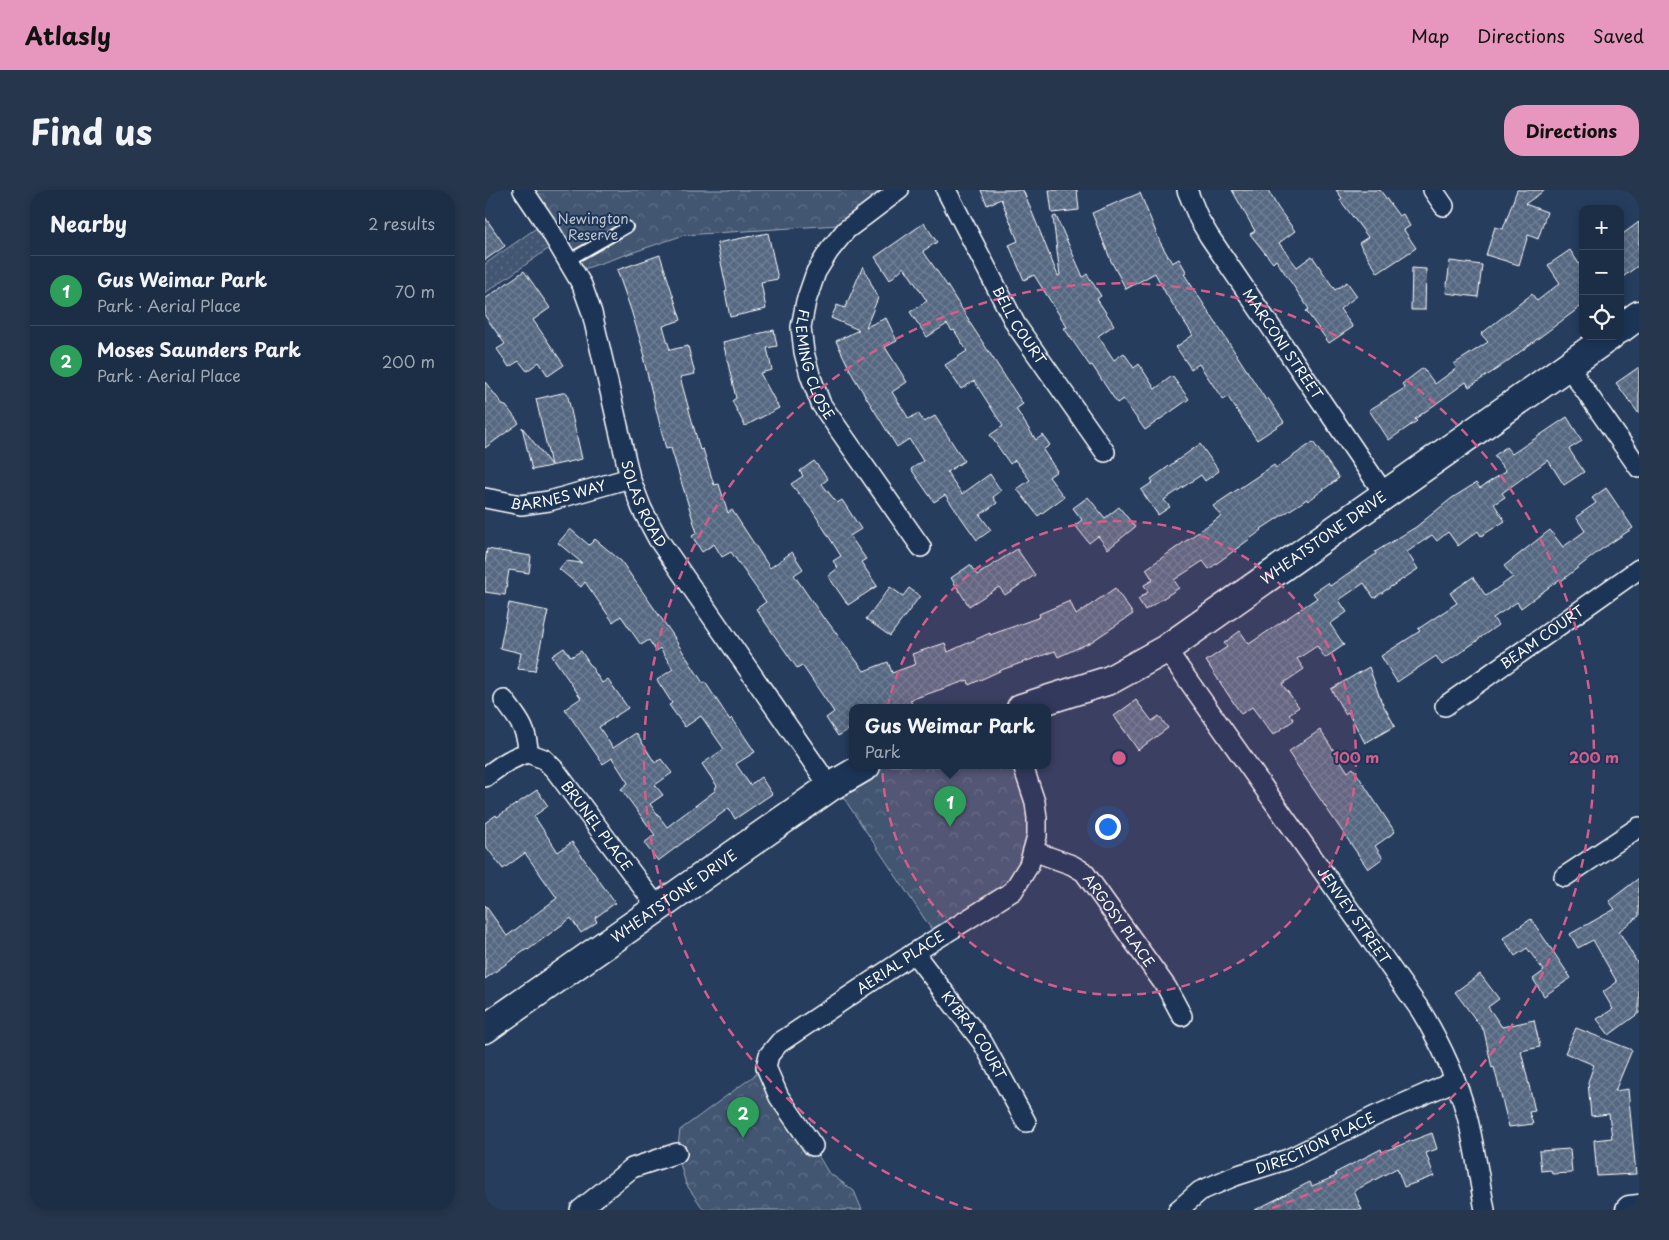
<!DOCTYPE html>
<meta charset="utf-8">
<style>
body{margin:0;font-family:"Playpen Sans",sans-serif;background:#25364d;color:#f1f3f6}
.controls{position:absolute;right:15px;top:15px;display:grid;overflow:hidden;border-radius:10px;box-shadow:0 2px 8px #0003}
.controls button{width:45px;height:45px;display:grid;place-items:center;padding:0;border:0;border-bottom:1px solid #3a4a5f;background:#1c2e46;color:#f1f3f6;font:25px sans-serif}
.you{position:absolute;left:622px;top:636px;width:18px;height:18px;margin:-12px;border:4px solid #fff;border-radius:50%;background:#1a73e8;box-shadow:0 0 0 8px #1a73e833}
.badge{display:grid;place-items:center;width:32px;height:32px;border-radius:50%;background:#e797bd;color:#fff;font-size:16px;font-weight:700}
.pin{position:absolute;translate:-50% -41px;filter:drop-shadow(0 1px 2px #0008)}
.pin::after{content:'';position:absolute;top:26px;width:18px;height:15px;background:inherit;clip-path:polygon(0 0,100% 0,50% 100%)}
.popup{position:absolute;left:364px;top:514px;width:202px;height:65px;box-sizing:border-box;display:grid;place-content:center;border-radius:10px;background:#1c2e46;filter:drop-shadow(0 1px 4px #0005);font-size:16px;white-space:nowrap;color:#a0a8b3}
.popup b{font-size:19px;color:#f1f3f6}
.popup::after{content:'';position:absolute;left:50%;top:100%;margin-left:-10px;border:10px solid transparent;border-top-color:#1c2e46}
.list{margin:0;padding:0;list-style:none}
h2{display:flex;justify-content:space-between;align-items:center;height:65px;margin:0;padding:0 20px;font-size:21px}
h2 small{font-size:16px;font-weight:400;color:#a0a8b3}
.list li{display:grid;grid-template-columns:32px 1fr auto;gap:15px;align-items:center;box-sizing:border-box;height:70px;padding:0 20px;border-top:1px solid #3a4a5f}
.list b{display:block;font-size:19px;white-space:nowrap}
.list p{margin:0;font-size:16px;white-space:nowrap;color:#a0a8b3}
.list em{font-size:16px;font-style:normal;color:#a0a8b3}
.icon{flex:none;width:28px;height:28px;fill:none;stroke:currentColor;stroke-width:2;stroke-linecap:round;stroke-linejoin:round}
.map{position:relative;flex:none;width:1154px;height:1020px;overflow:hidden;border-radius:20px}
header{display:flex;align-items:center;gap:30px;box-sizing:border-box;height:70px;padding:0 25px;background:#e797bd;color:#111}
header strong{font-size:24px}
nav{display:flex;gap:28px;margin-inline-start:auto;font-size:18px}
.intro{display:flex;align-items:center;justify-content:space-between;box-sizing:border-box;height:120px;padding:0 30px}
h1{margin:0;font-size:35px}
.button{padding:12px 22px;border-radius:20px;background:#e797bd;color:#111;font-size:18px;font-weight:700}
main{display:flex;gap:30px;padding:0 30px}
aside{flex:1;background:#1c2e46;border-radius:20px;box-shadow:0 2px 8px #0003}
.map>svg:first-child{display:block}
.grass{fill:url(#grass-dots);stroke:#a0aab8}
.forest{fill:url(#forest-crowns);stroke:#a0aab8}
.building{fill:url(#building-cross-hatch);stroke:#fff}
.lines{fill:none;stroke-linecap:round;stroke-linejoin:round}
.lane-casing{stroke:#fff;stroke-width:14}
.street-casing{stroke:#fff;stroke-width:22}
.secondary-casing{stroke:#fff;stroke-width:31}
.lane{stroke:#1d3557;stroke-width:10}
.street{stroke:#1d3557;stroke-width:19}
.secondary{stroke:#1d3557;stroke-width:28}
.ring{fill:none;stroke:#d45d8c;stroke-width:2.5;stroke-dasharray:9 6}
.labels{text-anchor:middle;stroke-width:4;stroke-linejoin:round;paint-order:stroke}
.park-label{font-size:14px;fill:#bdc4ce;stroke:#1d3557}
.street-label{font-size:14px;fill:#fff;stroke:#1d3557}
.centre{fill:#d45d8c;stroke:#1d3557;stroke-width:2.5}
.ring-label{font-size:15px;text-anchor:middle;font-weight:bold;fill:#d45d8c;stroke:#1d3557;stroke-width:4;stroke-linejoin:round;paint-order:stroke}
</style>
<header>
<strong>Atlasly</strong>
<nav><a>Map</a><a>Directions</a><a>Saved</a></nav>
</header>
<div class="intro"><h1>Find us</h1><a class="button">Directions</a></div>
<main>
<aside>
<h2>Nearby<small>2 results</small></h2>
<ul class="list">
<li><span class="badge" style="background:#2e9e5b">1</span><div><b>Gus Weimar Park</b><p>Park · Aerial Place</p></div><em>70 m</em></li>
<li><span class="badge" style="background:#2e9e5b">2</span><div><b>Moses Saunders Park</b><p>Park · Aerial Place</p></div><em>200 m</em></li>
</ul>
</aside>
<div class="map">
<svg width="1154" height="1020" viewBox="0 0 1154 1020">
<defs>
<pattern id="grass-dots" width="8" height="8" patternUnits="userSpaceOnUse" patternTransform="scale(1.25)"><rect width="8" height="8" fill="#425672"/><path d="M2 2h.1M6 6h.1" fill="none" stroke="#5e6f87" stroke-width="1.8" stroke-linecap="round"/></pattern>
<pattern id="forest-crowns" width="20" height="18" patternUnits="userSpaceOnUse" patternTransform="scale(1.25)"><rect width="20" height="18" fill="#425672"/><path d="M2 6a3 3 0 1 1 6 0M12 15a3 3 0 1 1 6 0" fill="none" stroke="#5e6f87"/></pattern>
<pattern id="building-cross-hatch" width="8" height="8" patternUnits="userSpaceOnUse" patternTransform="scale(1.25)"><rect width="8" height="8" fill="#556781"/><path d="M0 0l8 8M0 8l8-8" fill="none" stroke="#6e7e94"/></pattern>
</defs>
<rect width="100%" height="100%" fill="#263d5e"/>
<filter id="ink" filterUnits="userSpaceOnUse"><feTurbulence type="fractalNoise" baseFrequency=".02" numOctaves="2"/><feDisplacementMap in="SourceGraphic" scale="10" xChannelSelector="R" yChannelSelector="G"/><feConvolveMatrix kernelMatrix="1 2 1 2 8 2 1 2 1" color-interpolation-filters="sRGB"/></filter>
<g filter="url(#ink)">
<path class="grass" d="M 60,32 L 73,52 L 0,103 L 0,74 Z"/>
<path class="forest" d="M 41,0 L 414,0 L 368,34 L 199,45 L 90,82 Z
M 381,576 L 538,576 L 550,612 L 537,689 L 453,749 L 350,595 Z
M 281,877 L 343,982 L 369,1001 L 377,1020 L 219,1020 L 201,994 L 192,963 L 195,940 Z"/>
<path class="building" d="M 496,0 L 538,0 L 573,86 L 575,85 L 568,27 L 571,26 L 598,87 L 602,84 L 616,106 L 612,109 L 629,135 L 613,146 L 629,170 L 639,163 L 649,178 L 654,174 L 670,199 L 687,186 L 704,209 L 660,240 L 638,209 L 632,213 L 607,175 L 605,176 L 579,138 L 582,137 L 549,85 L 539,90 L 524,55 L 533,51 L 516,9 L 502,15 Z
M 564,0 L 592,0 L 594,20 L 567,23 Z
M 747,0 L 783,0 L 793,18 L 810,41 L 794,53 L 812,77 L 827,66 L 850,100 L 862,92 L 872,106 L 855,119 L 868,137 L 844,153 L 821,121 L 824,119 L 791,70 L 788,73 L 765,44 L 770,41 Z
M 851,0 L 895,0 L 914,26 L 918,24 L 925,36 L 919,40 L 931,58 L 893,83 L 874,53 L 883,47 L 855,10 L 857,8 Z
M 1032,0 L 1060,0 L 1040,14 L 1062,22 L 1053,49 L 1043,45 L 1034,75 L 1001,65 L 1010,37 L 1018,39 Z
M 655,3 L 675,52 L 687,73 L 694,69 L 702,83 L 699,84 L 781,210 L 783,208 L 799,232 L 772,250 L 743,207 L 738,210 L 714,174 L 706,179 L 691,157 L 708,145 L 681,104 L 670,83 L 641,99 L 626,71 L 607,23 Z
M 0,27 L 20,56 L 0,70 Z
M 1154,32 L 1154,75 L 1135,89 L 1135,46 Z
M 439,33 L 452,52 L 438,61 L 463,97 L 484,130 L 483,130 L 538,214 L 531,219 L 551,250 L 558,245 L 565,255 L 558,260 L 572,281 L 564,287 L 579,307 L 553,326 L 532,299 L 545,290 L 530,270 L 525,274 L 505,245 L 518,236 L 489,191 L 476,199 L 460,175 L 482,161 L 469,140 L 467,141 L 462,134 L 442,147 L 425,122 L 442,111 L 419,77 L 405,90 L 390,67 Z
M 283,43 L 293,89 L 276,92 L 281,119 L 245,127 L 240,102 L 242,101 L 232,53 Z
M 1085,60 L 1098,80 L 1098,115 L 1012,179 L 984,197 L 981,192 L 930,229 L 932,231 L 904,250 L 884,220 L 920,198 L 917,194 L 938,178 L 950,194 L 972,178 L 969,174 L 1003,152 L 996,144 L 1047,104 L 1052,111 L 1075,93 L 1063,75 Z
M 175,65 L 196,130 L 178,136 L 185,160 L 203,156 L 210,184 L 195,187 L 215,260 L 218,259 L 229,295 L 234,294 L 243,323 L 247,320 L 285,378 L 307,362 L 318,379 L 309,385 L 339,429 L 340,428 L 379,481 L 403,472 L 407,483 L 431,474 L 427,464 L 460,453 L 463,462 L 505,443 L 505,445 L 555,427 L 554,424 L 585,411 L 591,425 L 630,398 L 648,424 L 606,452 L 573,467 L 570,461 L 519,479 L 484,495 L 483,490 L 425,510 L 429,518 L 368,518 L 368,537 L 353,546 L 341,528 L 349,522 L 317,475 L 312,478 L 271,419 L 281,412 L 246,362 L 237,367 L 229,354 L 217,362 L 207,346 L 212,343 L 186,258 L 181,259 L 158,167 L 160,166 L 146,120 L 132,80 Z
M 965,71 L 997,75 L 993,107 L 961,103 Z
M 378,76 L 393,108 L 381,137 L 401,128 L 412,151 L 400,157 L 422,192 L 407,202 L 424,229 L 433,223 L 439,232 L 450,226 L 479,271 L 462,282 L 477,304 L 505,284 L 516,301 L 508,307 L 512,313 L 495,325 L 506,340 L 492,350 L 460,305 L 449,312 L 426,279 L 438,271 L 424,249 L 412,257 L 368,186 L 351,151 L 374,140 L 346,128 L 352,115 L 360,118 Z
M 927,78 L 941,79 L 940,120 L 926,120 Z
M 39,81 L 65,118 L 48,130 L 79,175 L 63,186 L 54,172 L 42,181 L 34,171 L 24,177 L 12,159 L 20,154 L 0,126 L 0,109 Z
M 289,140 L 292,156 L 282,158 L 287,180 L 275,183 L 294,218 L 260,236 L 247,211 L 251,208 L 238,152 Z
M 1154,177 L 1154,224 L 1131,193 Z
M 0,192 L 19,216 L 21,216 L 34,233 L 0,258 Z
M 77,203 L 82,203 L 97,269 L 47,280 L 37,237 L 66,275 L 51,209 Z
M 1082,227 L 1097,251 L 1084,259 L 1099,282 L 1079,295 L 1063,270 L 1017,303 L 1020,307 L 1009,314 L 1020,331 L 996,346 L 993,341 L 973,356 L 963,342 L 952,351 L 947,345 L 922,362 L 933,379 L 889,408 L 879,393 L 854,410 L 862,422 L 845,434 L 859,455 L 840,468 L 832,456 L 812,469 L 819,479 L 797,494 L 814,517 L 804,524 L 809,530 L 788,545 L 767,517 L 756,524 L 721,471 L 742,457 L 739,453 L 755,441 L 764,454 L 832,408 L 828,403 L 843,393 L 845,396 L 891,364 L 890,362 L 931,337 L 967,308 L 991,293 L 995,298 L 1021,281 L 1009,266 L 1021,257 L 1027,264 Z
M 828,252 L 854,288 L 823,311 L 822,309 L 776,339 L 777,340 L 724,379 L 718,371 L 689,390 L 694,398 L 660,420 L 653,409 L 663,402 L 659,395 L 668,390 L 661,379 L 736,326 L 728,316 L 789,275 L 791,278 Z
M 715,254 L 734,281 L 720,291 L 716,285 L 679,310 L 685,317 L 673,325 L 656,300 L 668,292 L 666,289 Z
M 329,271 L 343,289 L 337,294 L 352,313 L 357,310 L 376,339 L 365,346 L 381,369 L 376,372 L 392,396 L 363,415 L 343,386 L 353,378 L 348,371 L 356,366 L 327,320 L 306,294 L 318,286 L 315,281 Z
M 1121,298 L 1148,338 L 1114,361 L 1076,391 L 1075,389 L 1036,418 L 1032,412 L 1008,428 L 1013,435 L 992,450 L 992,451 L 957,475 L 951,466 L 912,492 L 896,466 L 935,441 L 933,439 L 972,413 L 965,403 L 988,387 L 1001,406 L 1028,387 L 1019,376 L 1065,340 L 1078,357 L 1100,341 L 1091,327 L 1111,313 L 1107,308 Z
M 603,307 L 620,328 L 634,317 L 650,337 L 623,359 L 613,346 L 604,353 L 590,335 L 597,330 L 588,318 Z
M 85,339 L 104,355 L 110,349 L 136,371 L 190,448 L 189,448 L 218,493 L 220,492 L 245,530 L 247,528 L 270,562 L 251,574 L 265,595 L 276,587 L 287,604 L 250,629 L 244,618 L 173,671 L 159,653 L 170,645 L 136,599 L 143,593 L 127,568 L 118,574 L 80,519 L 96,508 L 67,466 L 79,458 L 86,467 L 96,461 L 117,493 L 123,489 L 143,518 L 114,537 L 128,558 L 151,543 L 170,573 L 176,569 L 187,583 L 170,595 L 178,605 L 165,614 L 182,637 L 231,600 L 230,598 L 232,596 L 217,574 L 239,559 L 216,526 L 200,537 L 184,515 L 187,513 L 172,490 L 188,479 L 175,458 L 171,461 L 164,450 L 156,455 L 136,426 L 128,432 L 100,392 L 96,397 L 74,379 L 81,371 L 97,373 L 73,353 Z
M 2,359 L 46,366 L 44,383 L 24,380 L 20,405 L 0,402 L 0,373 Z
M 532,359 L 550,385 L 520,405 L 514,397 L 484,416 L 466,388 L 485,375 L 492,385 Z
M 405,397 L 418,406 L 424,398 L 435,406 L 405,446 L 381,429 Z
M 24,413 L 63,421 L 50,481 L 33,479 L 36,463 L 15,458 Z
M 884,477 L 896,511 L 910,536 L 880,553 L 863,522 L 860,524 L 846,499 Z
M 651,510 L 667,531 L 674,526 L 683,538 L 653,560 L 629,526 Z
M 835,540 L 863,582 L 868,578 L 910,642 L 890,656 L 898,668 L 883,679 L 803,562 Z
M 52,600 L 63,616 L 49,626 L 73,662 L 87,652 L 130,713 L 110,728 L 112,732 L 96,743 L 86,728 L 43,760 L 42,759 L 0,789 L 0,715 L 22,746 L 72,708 L 40,663 L 18,679 L 0,655 L 0,633 L 11,625 L 12,627 Z
M 1154,688 L 1154,726 L 1134,741 L 1154,776 L 1154,823 L 1124,845 L 1112,829 L 1128,819 L 1118,802 L 1132,792 L 1108,750 L 1093,758 L 1085,744 L 1130,719 L 1124,711 Z
M 1046,729 L 1086,788 L 1059,806 L 1048,789 L 1059,781 L 1042,758 L 1030,766 L 1018,748 Z
M 995,784 L 1014,809 L 1003,817 L 1017,837 L 1049,830 L 1055,857 L 1036,861 L 1050,921 L 1044,922 L 1048,934 L 1024,937 L 1009,877 L 1007,878 L 999,841 L 970,802 Z
M 1091,838 L 1147,860 L 1130,901 L 1143,899 L 1151,984 L 1112,986 L 1109,950 L 1127,948 L 1124,924 L 1106,926 L 1103,892 L 1109,875 L 1080,863 Z
M 947,943 L 952,959 L 941,963 L 949,986 L 919,997 L 912,978 L 869,1001 L 877,1020 L 770,1020 L 825,992 L 827,996 L 851,986 L 850,983 L 896,959 L 897,962 Z
M 1085,959 L 1087,983 L 1067,984 L 1066,980 L 1056,981 L 1054,961 Z"/>
<g class="lines">
<defs>
<path id="lane" d="M 84,70 L 142,37"/>
<g id="street">
<path id="s1" d="M 38,0 L 63,37 L 97,95 L 107,123 L 145,288 L 157,319 L 173,349 L 345,597"/>
<path id="s2" d="M 414,0 L 361,40 L 344,61 L 331,82 L 321,111 L 316,137 L 319,162 L 325,185 L 336,214 L 436,357"/>
<path id="s3" d="M 461,0 L 531,135 L 620,262"/>
<path id="s4" d="M 702,0 L 714,29 L 724,46 L 900,305"/>
<path d="M 948,0 L 959,16"/>
<path d="M 1083,176 L 1154,278"/>
<path id="s5" d="M 0,308 L 36,315 L 64,311 L 145,288"/>
<path id="s6" d="M 681,459 L 936,821 C 956,854 972,889 982,926 C 990,957 994,989 1000,1020"/>
<path id="s7" d="M 19,510 C 33,529 43,539 43,563 L 59,569 L 70,580 L 173,718"/>
<path id="s8" d="M 960,516 L 1154,379"/>
<path d="M 0,587 C 14,577 26,567 43,563"/>
<path id="s9" d="M 548,661 L 587,675 L 599,682 L 682,798 L 697,826"/>
<path d="M 1079,687 L 1154,637"/>
<path id="s10" d="M 429,763 L 498,853 L 541,932"/>
<path id="s11" d="M 328,956 L 294,907 L 281,877 L 284,865 L 294,853 L 429,763 L 528,701 L 544,675 L 552,646 L 552,628 L 550,612 L 538,576"/>
<path d="M 95,1020 L 147,978 L 192,963"/>
<path id="s12" d="M 693,1020 L 715,1001 L 750,986 L 803,969 L 890,926 L 970,891"/>
</g>
<g id="secondary">
<path d="M 1135,139 L 1154,125"/>
<path id="s13" d="M 536,518 L 625,490 L 681,459 L 1125,146"/>
<path id="s14" d="M 0,839 L 345,597 L 381,576"/>
<path d="M 1145,1020 L 1154,1019"/>
</g>
</defs>
<use href="#lane" class="lane-casing"/>
<use href="#street" class="street-casing"/>
<use href="#secondary" class="secondary-casing"/>
<use href="#lane" class="lane"/>
<use href="#street" class="street"/>
<use href="#secondary" class="secondary"/>
</g>
</g>
<circle cx="634" cy="568" r="237" fill="#d45d8c" fill-opacity=".12"/>
<g class="ring">
<circle cx="634" cy="568" r="237"/>
<path d="M487 1020A475 475 0 1 1 781 1020"/>
</g>
<g class="labels">
<g class="park-label">
<text x="108" y="34">Newington<tspan x="108" dy="16">Reserve</tspan></text>
</g>
<g class="street-label">
<text dy="5" stroke="none"><textPath href="#s3" startOffset="154">BELL COURT</textPath></text>
<text dy="5" stroke="none"><textPath href="#s4" startOffset="182">MARCONI STREET</textPath></text>
<text dy="5" stroke="none"><textPath href="#s2" startOffset="215">FLEMING CLOSE</textPath></text>
<text dy="5" stroke="none"><textPath href="#s5" startOffset="75">BARNES WAY</textPath></text>
<text dy="5" stroke="none"><textPath href="#s1" startOffset="340">SOLAS ROAD</textPath></text>
<text dy="5" stroke="none"><textPath href="#s13" startOffset="350">WHEATSTONE DRIVE</textPath></text>
<text dy="5" stroke="none"><textPath href="#s8" startOffset="119">BEAM COURT</textPath></text>
<text dy="5" stroke="none"><textPath href="#s7" startOffset="162">BRUNEL PLACE</textPath></text>
<text dy="5" stroke="none"><textPath href="#s14" startOffset="231">WHEATSTONE DRIVE</textPath></text>
<text dy="5" stroke="none"><textPath href="#s6" startOffset="326">JENVEY STREET</textPath></text>
<text dy="5" stroke="none"><textPath href="#s9" startOffset="115">ARGOSY PLACE</textPath></text>
<text dy="5" stroke="none"><textPath href="#s11" startOffset="266">AERIAL PLACE</textPath></text>
<text dy="5" stroke="none"><textPath href="#s10" startOffset="102">KYBRA COURT</textPath></text>
<text dy="5" stroke="none"><textPath href="#s12" startOffset="154">DIRECTION PLACE</textPath></text>
</g>
</g>
<circle cx="634" cy="568" r="8" class="centre"/>
<g class="ring-label">
<text x="871" y="573">100 m</text>
<text x="1109" y="573">200 m</text>
</g>
</svg>
<div class="controls">
<button>+</button>
<button>−</button>
<button><svg class="icon" aria-label="locate" viewBox="0 0 24 24"><circle cx="12" cy="12" r="6"/><path d="M12 2v4M12 18v4M2 12h4M18 12h4"/></svg></button>
</div>
<div class="you"></div>
<div class="pin badge" style="left:465px;top:637px;background:#2e9e5b">1</div>
<div class="popup"><b>Gus Weimar Park</b>Park</div>
<div class="pin badge" style="left:258px;top:948px;background:#2e9e5b">2</div>
</div>
</main>
